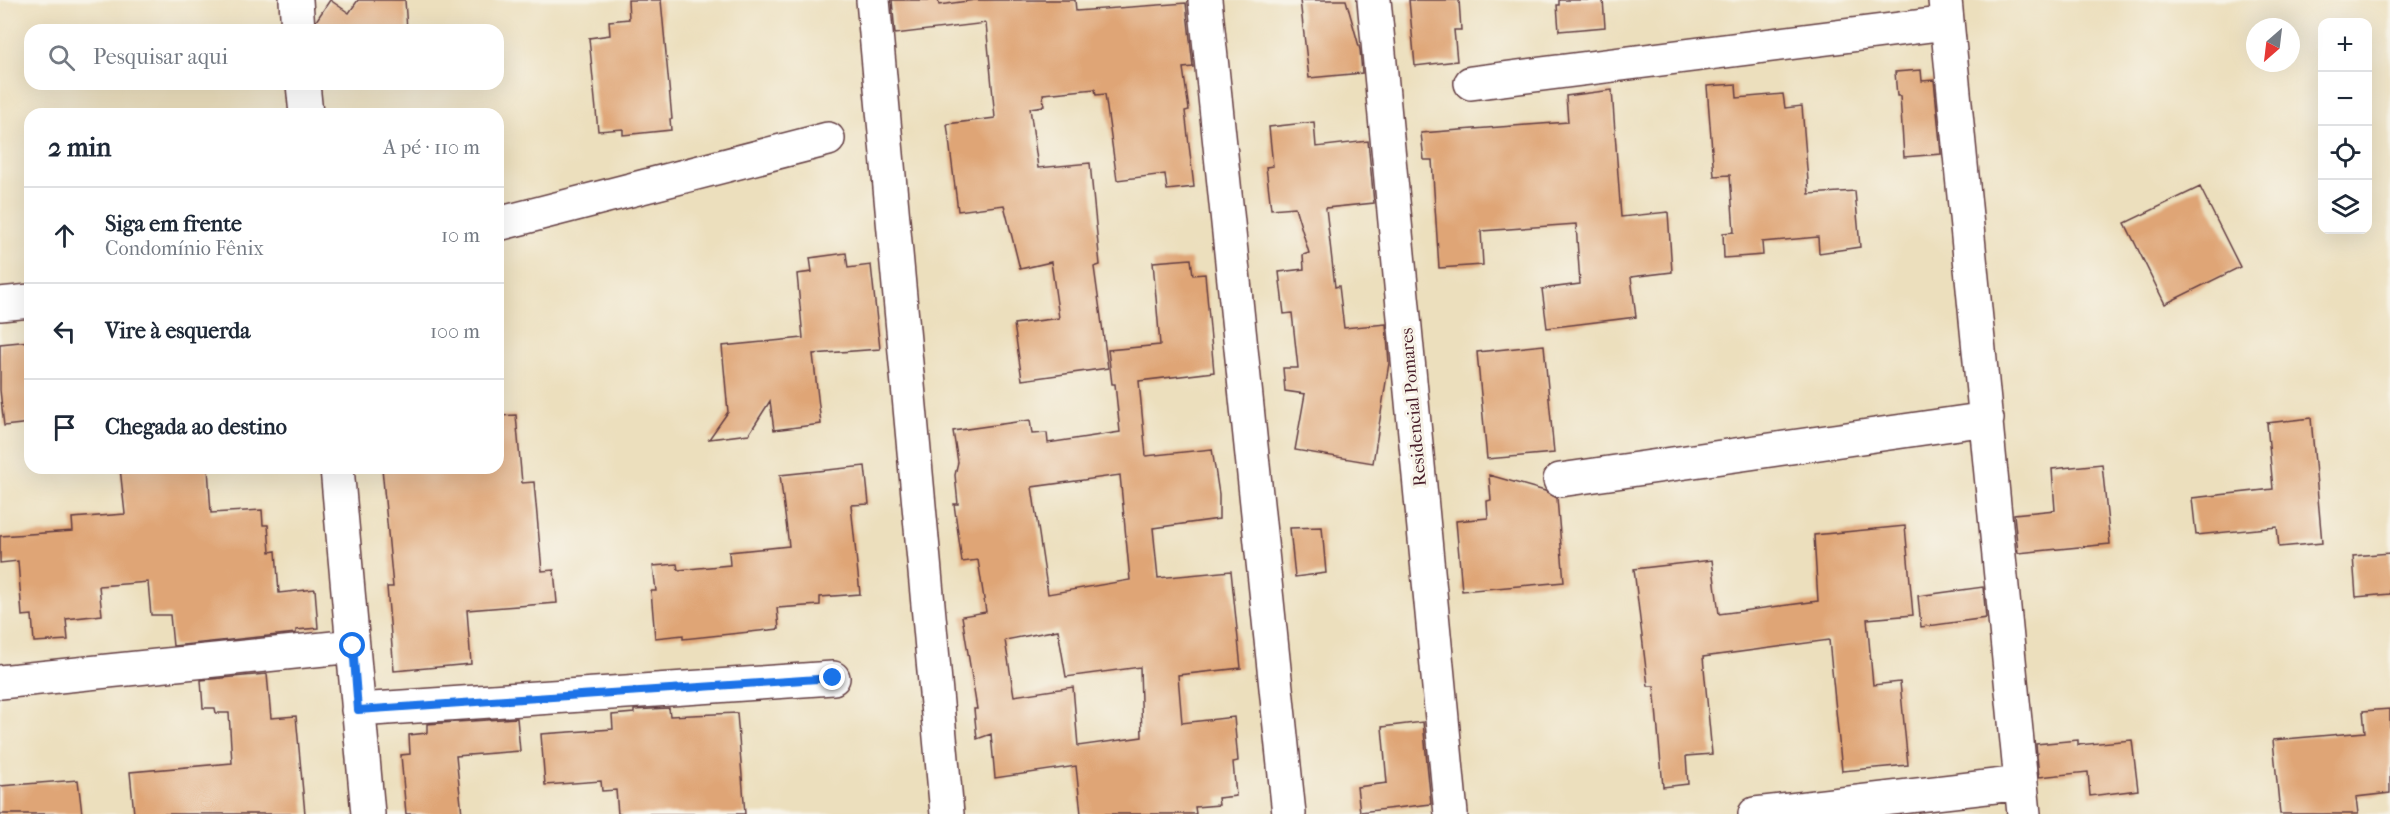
<!DOCTYPE html>
<html lang="pt">
<meta charset="utf-8">
<style>
body{margin:0;font-family:"IM FELL French Canon",serif;background:#f2f2f3;color:#1f2937}
.controls{position:absolute;right:18px;top:18px;display:grid;overflow:hidden;border-radius:12px;box-shadow:0 6px 24px #0002}
.controls button{width:54px;height:54px;display:grid;place-items:center;padding:0;border:0;border-bottom:2px solid #e0e1e3;background:#fff;color:#1f2937;font:30px sans-serif}
.compass{position:absolute;left:2246px;top:18px;width:54px;height:54px;border-radius:50%;background:#fff;box-shadow:0 6px 24px #0002;rotate:208deg}
.stop{position:absolute;width:18px;height:18px;margin:-14px;border:4px solid #1a73e8;border-radius:50%;background:#fff}
.stop.end{background:#1a73e8;border-color:#fff;box-shadow:0 2px 6px #0008}
.list{margin:0;padding:0;list-style:none}
h2{display:flex;justify-content:space-between;align-items:center;height:78px;margin:0;padding:0 24px;font-size:26px}
h2 small{font-size:20px;font-weight:400;color:#747a83}
.list li{display:grid;grid-template-columns:39px 1fr auto;gap:18px;align-items:center;box-sizing:border-box;height:96px;padding:0 24px;border-top:2px solid #e0e1e3}
.list b{display:block;font-size:22px;white-space:nowrap}
.list p{margin:0;font-size:20px;white-space:nowrap;color:#747a83}
.list em{font-size:20px;font-style:normal;color:#747a83}
.icon{flex:none;width:33px;height:33px;fill:none;stroke:currentColor;stroke-width:2;stroke-linecap:round;stroke-linejoin:round}
.map{position:relative;flex:none;width:2390px;height:814px;overflow:hidden}
.search{position:absolute;background:#fff;box-shadow:0 6px 24px #0002;left:24px;top:24px;width:480px;height:66px;display:flex;align-items:center;gap:15px;box-sizing:border-box;padding:0 21px;border-radius:18px;color:#747a83;font-size:22px}
.panel{position:absolute;background:#fff;box-shadow:0 6px 24px #0002;left:24px;top:108px;width:480px;height:366px;border-radius:18px}
.map>svg:first-child{display:block}
.building{fill:#dfa576;fill-rule:evenodd}
.lines{fill:none;stroke-linecap:round;stroke-linejoin:round}
.minor-casing{stroke:#623c41;stroke-width:36}
.minor{stroke:#fff;stroke-width:33}
.route{stroke:#1a73e8;stroke-width:8}
.labels{text-anchor:middle;stroke-width:6;stroke-linejoin:round;paint-order:stroke}
.street-label{font-size:18px;fill:#4a1f2b;stroke:#f7f3e8}
</style>
<div class="map">
<svg width="2390" height="814" viewBox="0 0 2390 814">
<rect width="100%" height="100%" fill="#f7f3e8"/>
<filter id="ink" filterUnits="userSpaceOnUse"><feTurbulence type="fractalNoise" baseFrequency=".0167" numOctaves="2"/><feDisplacementMap in="SourceGraphic" scale="12" xChannelSelector="R" yChannelSelector="G"/><feConvolveMatrix kernelMatrix="1 2 1 2 8 2 1 2 1" color-interpolation-filters="sRGB"/></filter>
<filter id="wash" filterUnits="userSpaceOnUse"><feTurbulence type="fractalNoise" baseFrequency=".008" numOctaves="4" result="noise"/><feDisplacementMap in="SourceGraphic" scale="24" xChannelSelector="R" yChannelSelector="G"/><feGaussianBlur stdDeviation="1.35" result="paint"/><feColorMatrix in="noise" values="0 0 0 0 0 0 0 0 0 0 0 0 0 0 0 0 0 1.4 0 .05"/><feComposite in="paint" operator="in"/></filter>
<g filter="url(#wash)">
<rect width="100%" height="100%" fill="#ecdfbd"/>
<g id="blocks">
<path class="building" d="M 330,0 L 349,13 L 358,0 L 405,0 L 407,30 L 317,30 L 316,21 Z
M 628,0 L 661,0 L 672,119 L 670,119 L 671,130 L 623,135 L 623,129 L 598,131 L 589,38 L 610,35 L 609,21 L 629,19 Z
M 892,0 L 938,0 L 939,5 L 975,0 L 1075,0 L 1076,11 L 1186,3 L 1193,67 L 1183,68 L 1189,110 L 1185,111 L 1194,187 L 1167,190 L 1165,174 L 1117,180 L 1105,94 L 1096,95 L 1095,89 L 1043,94 L 1044,106 L 1030,108 L 1038,168 L 1090,163 L 1100,265 L 1094,267 L 1108,368 L 1022,380 L 1014,324 L 1059,318 L 1051,262 L 1020,269 L 1004,205 L 958,211 L 947,124 L 995,118 L 986,23 L 895,34 Z
M 1300,0 L 1346,0 L 1360,50 L 1362,73 L 1309,78 Z
M 1409,0 L 1459,0 L 1461,30 L 1454,30 L 1457,61 L 1415,66 Z
M 1559,0 L 1603,0 L 1605,27 L 1559,31 L 1557,5 L 1559,5 Z
M 1921,70 L 1922,81 L 1934,80 L 1941,154 L 1904,157 L 1900,96 L 1897,96 L 1895,72 Z
M 1736,84 L 1737,98 L 1783,94 L 1785,108 L 1802,106 L 1809,194 L 1855,191 L 1860,247 L 1819,253 L 1818,237 L 1762,242 L 1763,255 L 1724,258 L 1723,233 L 1734,232 L 1730,175 L 1714,176 L 1707,86 Z
M 1612,90 L 1621,217 L 1668,212 L 1672,272 L 1631,277 L 1636,317 L 1547,328 L 1542,289 L 1580,284 L 1576,224 L 1481,231 L 1483,265 L 1439,268 L 1432,160 L 1424,160 L 1421,133 L 1568,122 L 1566,96 Z
M 1314,122 L 1316,147 L 1368,141 L 1374,203 L 1326,208 L 1335,287 L 1339,286 L 1344,328 L 1386,324 L 1389,363 L 1373,463 L 1295,450 L 1305,394 L 1285,391 L 1283,368 L 1298,368 L 1292,313 L 1284,314 L 1279,272 L 1304,269 L 1303,255 L 1309,253 L 1295,207 L 1271,209 L 1266,167 L 1273,166 L 1269,127 Z
M 2200,187 L 2240,267 L 2165,304 L 2125,223 Z
M 846,253 L 848,268 L 871,265 L 880,349 L 813,354 L 821,424 L 774,430 L 770,401 L 749,434 L 709,439 L 728,412 L 722,346 L 803,338 L 797,274 L 812,272 L 810,258 Z
M 1191,259 L 1193,275 L 1205,274 L 1214,372 L 1139,381 L 1146,456 L 1212,449 L 1219,494 L 1219,519 L 1153,528 L 1158,578 L 1231,571 L 1241,668 L 1178,675 L 1182,723 L 1234,717 L 1238,761 L 1233,762 L 1236,796 L 1218,798 L 1219,805 L 1195,807 L 1196,814 L 1081,814 L 1076,766 L 995,778 L 991,734 L 977,739 L 974,709 L 977,709 L 962,616 L 986,612 L 978,560 L 962,562 L 954,504 L 958,504 L 955,475 L 958,462 L 953,431 L 1030,420 L 1032,434 L 1047,433 L 1048,443 L 1120,432 L 1115,384 L 1112,384 L 1108,350 L 1160,345 L 1153,262 ZM 1120,475 L 1130,580 L 1048,594 L 1032,487 ZM 1058,630 L 1066,677 L 1140,667 L 1142,737 L 1078,746 L 1073,687 L 1014,696 L 1005,640 Z
M 30,341 L 30,423 L 4,426 L 0,390 L 0,344 Z
M 1544,345 L 1554,453 L 1487,459 L 1477,352 Z
M 516,415 L 522,483 L 534,482 L 542,571 L 554,570 L 557,603 L 467,610 L 471,664 L 394,671 L 387,587 L 393,587 L 382,468 L 498,468 L 498,416 Z
M 2311,418 L 2322,543 L 2279,547 L 2277,527 L 2196,535 L 2192,498 L 2273,489 L 2267,423 Z
M 2102,464 L 2110,544 L 2018,553 L 2014,514 L 2055,510 L 2052,469 Z
M 865,466 L 869,504 L 851,505 L 860,594 L 820,597 L 820,605 L 777,608 L 779,629 L 683,639 L 683,635 L 655,638 L 651,591 L 656,591 L 653,566 L 677,564 L 678,570 L 730,565 L 729,552 L 789,546 L 780,475 Z
M 120,468 L 208,468 L 211,513 L 262,510 L 263,525 L 268,525 L 270,552 L 276,551 L 279,593 L 315,589 L 318,628 L 296,630 L 296,633 L 173,646 L 170,615 L 151,615 L 148,582 L 99,586 L 102,615 L 66,619 L 68,640 L 34,642 L 32,615 L 22,616 L 18,561 L 0,563 L 0,536 L 73,531 L 72,518 L 125,514 Z
M 1489,475 L 1545,491 L 1557,498 L 1564,582 L 1462,591 L 1456,521 L 1488,518 L 1487,501 L 1491,500 Z
M 1905,526 L 1913,615 L 1867,619 L 1873,685 L 1900,682 L 1908,765 L 1842,771 L 1829,640 L 1703,657 L 1712,754 L 1686,756 L 1688,784 L 1663,787 L 1654,686 L 1648,686 L 1634,569 L 1712,560 L 1719,614 L 1818,601 L 1814,535 Z
M 1322,527 L 1326,573 L 1295,577 L 1290,528 Z
M 2390,553 L 2390,594 L 2356,597 L 2353,556 Z
M 1983,587 L 1986,618 L 1921,627 L 1918,596 Z
M 267,674 L 271,718 L 296,716 L 305,814 L 134,814 L 130,772 L 232,763 L 229,713 L 216,713 L 215,708 L 203,708 L 201,680 Z
M 669,708 L 670,716 L 737,713 L 745,814 L 618,814 L 616,790 L 602,791 L 601,781 L 545,785 L 541,734 L 613,729 L 612,715 L 634,713 L 634,710 Z
M 2390,709 L 2390,793 L 2356,797 L 2358,814 L 2280,814 L 2273,740 L 2365,732 L 2363,711 Z
M 517,718 L 520,751 L 456,756 L 462,814 L 406,814 L 401,755 L 410,754 L 409,735 L 427,733 L 427,724 Z
M 1423,722 L 1431,804 L 1360,812 L 1357,787 L 1387,783 L 1382,727 Z
M 2078,740 L 2078,745 L 2132,740 L 2138,790 L 2090,796 L 2088,772 L 2039,777 L 2036,744 Z
M 78,780 L 82,814 L 0,814 L 0,786 Z"/>
</g>
</g>
<g filter="url(#ink)">
<use href="#blocks" fill-opacity="0" stroke="#623c41" stroke-width="1.5"/>
<g class="lines">
<defs>
<path id="minor" d="M 296,0 L 298,30
M 873,0 L 947,814
M 1205,0 L 1289,814
M 1374,0 L 1451,814
M 1945,0 L 2024,814
M 1471,83 L 1947,23
M 303,84 L 306,114
M 498,224 L 828,139
M 0,304 L 30,301
M 337,468 L 368,814
M 1560,480 L 1987,419
M 0,682 L 353,646
M 358,710 L 833,678
M 1755,814 L 2021,783"/>
</defs>
<use href="#minor" class="minor-casing"/>
<use href="#minor" class="minor"/>
</g>
</g>
<g class="lines" filter="url(#ink)">
<path class="route" d="M 353,646 L 358,710 L 833,678"/>
</g>
<g class="labels">
<g class="street-label">
<text transform="translate(1413 407) rotate(-95)" y="6">Residencial Pomares</text>
</g>
</g>
</svg>
<div class="controls">
<button>+</button>
<button>−</button>
<button><svg class="icon" aria-label="locate" viewBox="0 0 24 24"><circle cx="12" cy="12" r="6"/><path d="M12 2v4M12 18v4M2 12h4M18 12h4"/></svg></button>
<button><svg class="icon" aria-label="layers" viewBox="0 0 24 24"><path d="M12 4l9 5-9 5-9-5zM3 14l9 5 9-5"/></svg></button>
</div>
<svg class="compass" viewBox="-18 -18 36 36"><path d="M0-13l5 13h-10z" fill="#e53935"/><path d="M0 13l5-13h-10z" fill="#747a83"/></svg>
<div class="stop" style="left:353px;top:646px"></div>
<div class="stop end" style="left:833px;top:678px"></div>
<div class="search"><svg class="icon" aria-label="search" viewBox="0 0 24 24"><circle cx="10" cy="10" r="6"/><path d="M15 15l6 6"/></svg>Pesquisar aqui</div>
<section class="panel">
<h2>2 min<small>A pé · 110 m</small></h2>
<ul class="list">
<li><svg class="icon" aria-label="ahead" viewBox="0 0 24 24"><path d="M12 20V5M6 11l6-6 6 6"/></svg><div><b>Siga em frente</b><p>Condomínio Fênix</p></div><em>10 m</em></li>
<li><svg class="icon" aria-label="left" viewBox="0 0 24 24"><path d="M17 20v-9H6M10 6l-5 5 5 5"/></svg><div><b>Vire à esquerda</b></div><em>100 m</em></li>
<li><svg class="icon" aria-label="arrive" viewBox="0 0 24 24"><path d="M6 21V4h12l-3 4 3 4H6"/></svg><div><b>Chegada ao destino</b></div></li>
</ul>
</section>
</div>
